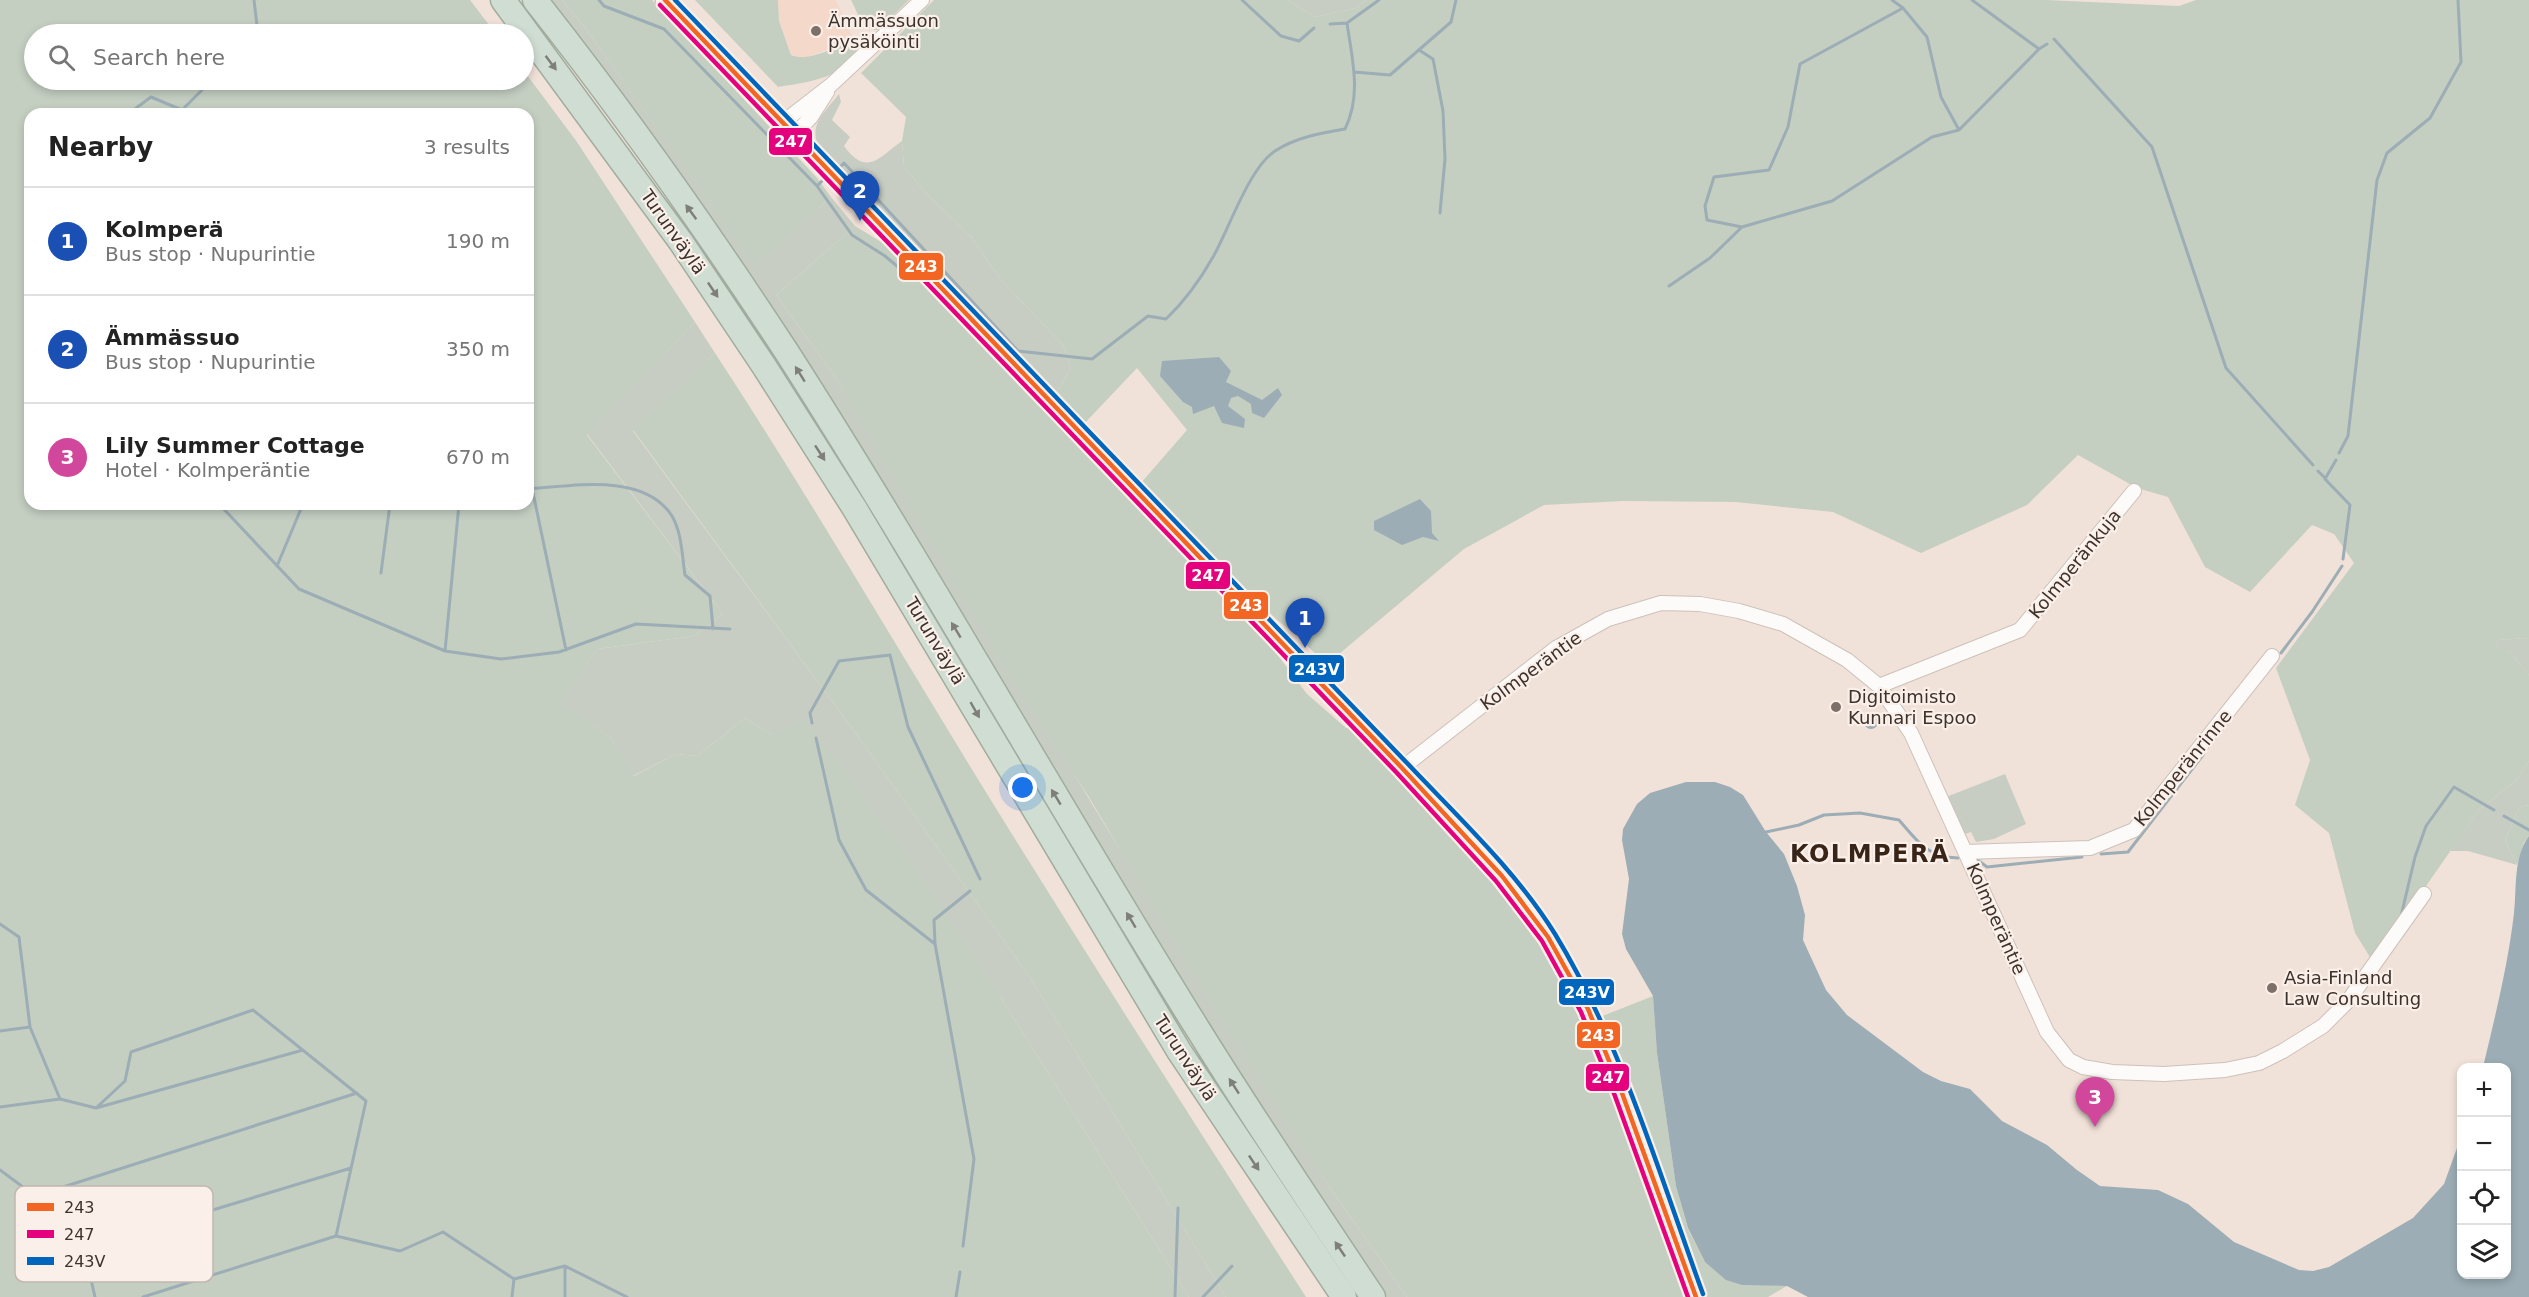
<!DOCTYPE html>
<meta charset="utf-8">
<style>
body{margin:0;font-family:"DejaVu Sans",sans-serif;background:#f6f6f6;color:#222}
.controls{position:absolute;right:18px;bottom:18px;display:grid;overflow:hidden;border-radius:12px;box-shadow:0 3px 9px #0003}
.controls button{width:54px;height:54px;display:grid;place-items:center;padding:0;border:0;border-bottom:2px solid #e0e0e0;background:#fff;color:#222;font:30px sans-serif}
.you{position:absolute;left:1023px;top:788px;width:21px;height:21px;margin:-15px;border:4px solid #fff;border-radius:50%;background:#1a73e8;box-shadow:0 0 0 9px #1a73e833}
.badge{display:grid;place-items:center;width:39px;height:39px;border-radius:50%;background:#1a73e8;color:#fff;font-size:20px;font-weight:700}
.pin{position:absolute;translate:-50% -50px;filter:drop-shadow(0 2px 3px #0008)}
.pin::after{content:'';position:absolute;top:32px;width:21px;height:18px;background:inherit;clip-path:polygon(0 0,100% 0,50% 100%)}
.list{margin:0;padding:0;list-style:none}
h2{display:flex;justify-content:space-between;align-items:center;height:78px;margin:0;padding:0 24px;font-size:26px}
h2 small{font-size:20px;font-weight:400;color:#767676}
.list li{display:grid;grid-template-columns:39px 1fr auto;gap:18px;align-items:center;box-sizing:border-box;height:108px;padding:0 24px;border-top:2px solid #e0e0e0}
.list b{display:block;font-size:22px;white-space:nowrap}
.list p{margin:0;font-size:20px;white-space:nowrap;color:#767676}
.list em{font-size:20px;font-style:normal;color:#767676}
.icon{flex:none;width:33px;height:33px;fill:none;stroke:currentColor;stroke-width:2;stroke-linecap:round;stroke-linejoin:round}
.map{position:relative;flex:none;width:2529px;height:1297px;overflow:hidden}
.search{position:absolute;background:#fff;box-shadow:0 3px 9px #0003;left:24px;top:24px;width:510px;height:66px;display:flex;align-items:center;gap:15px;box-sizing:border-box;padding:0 21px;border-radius:33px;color:#767676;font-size:22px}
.panel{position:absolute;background:#fff;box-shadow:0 3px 9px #0003;left:24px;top:108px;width:510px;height:402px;border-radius:18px}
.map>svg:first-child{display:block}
.built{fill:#f4d9ca}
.green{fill:#c7cdc2}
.forest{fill:#c4cfc2;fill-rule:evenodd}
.water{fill:#9cadb5}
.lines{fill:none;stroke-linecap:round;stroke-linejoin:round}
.stream{stroke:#9cadb5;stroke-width:3}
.street-casing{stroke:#cdc1ba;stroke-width:16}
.secondary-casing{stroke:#cdc1ba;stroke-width:21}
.highway-casing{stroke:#a2ac9e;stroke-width:27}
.street{stroke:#fdfbf9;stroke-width:14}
.secondary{stroke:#fdfbf9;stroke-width:18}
.highway{stroke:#cfddd3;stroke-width:24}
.bus-1-casing{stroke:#fbefe9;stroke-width:9}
.bus-2-casing{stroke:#fbefe9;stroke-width:9}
.bus-3-casing{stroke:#fbefe9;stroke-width:9}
.bus-1{stroke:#f26522;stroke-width:4.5}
.bus-2{stroke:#e5007d;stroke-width:4.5}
.bus-3{stroke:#0065bd;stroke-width:4.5}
.oneway{fill:#7f7f77}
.poi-dot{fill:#7c7069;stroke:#fbefe9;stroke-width:2}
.labels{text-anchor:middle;stroke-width:4.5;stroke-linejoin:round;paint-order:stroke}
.poi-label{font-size:18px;fill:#3d322c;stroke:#fbefe9;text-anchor:start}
.street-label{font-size:18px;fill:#3d322c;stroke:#fbefe9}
.district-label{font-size:24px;font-weight:bold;letter-spacing:1.5px;fill:#392418;stroke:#fbefe9}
.key{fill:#fbefe9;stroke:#c2b6b0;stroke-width:1.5}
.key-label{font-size:16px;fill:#3d322c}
.line-badge{stroke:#fbefe9;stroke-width:2}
.badge-label{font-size:16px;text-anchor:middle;font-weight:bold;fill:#fff}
</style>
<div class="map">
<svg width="2529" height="1297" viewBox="0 0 2529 1297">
<rect width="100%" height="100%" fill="#f1e2d9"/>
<path class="built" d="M 778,0 L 836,0 L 854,40 L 807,57 L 798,59 L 791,55 L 779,21 Z"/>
<path class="green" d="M 550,0 L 562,0 L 586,29 L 755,265 L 831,197 L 855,226 L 776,295 L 834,375 L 1100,817 L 1330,1188 L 1407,1297 L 1387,1297 L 1328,1213 Z
M 1287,0 L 1366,0 L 1356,8 L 1315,17 Z
M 839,94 L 841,102 L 832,120 L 850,137 L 844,146 C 867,177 878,158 902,141 L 904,167 L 927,194 L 972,238 L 1000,279 L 1063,345 L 1071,368 L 1055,395 L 823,156 C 806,126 821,117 839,94 Z
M 695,322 L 715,353 L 633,431 L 857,735 L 1029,976 L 1226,1297 L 1189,1297 L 1001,998 L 772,735 L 745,718 L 697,756 L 676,754 L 633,776 L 609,736 L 559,702 L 597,649 L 694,636 L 723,614 L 587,434 Z
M 2529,638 L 2529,675 L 2510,652 L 2496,647 L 2497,640 Z
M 2529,761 L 2529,805 L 2519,807 L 2505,841 L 2517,865 L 2468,851 L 2450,851 L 2479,810 L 2516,781 Z
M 2005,774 L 2026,824 L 1994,839 L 1976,842 L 1971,832 L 1962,835 L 1946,797 Z"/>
<path class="forest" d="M 0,0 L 470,0 L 496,34 L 34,34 L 34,80 L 524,80 L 524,71 L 577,142 L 695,322 L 587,435 L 723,614 L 694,636 L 597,649 L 560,702 L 609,736 L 634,776 L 676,754 L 697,756 L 745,718 L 772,735 L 805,720 L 901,849 L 1001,998 L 1189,1297 L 0,1297 ZM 30,114 L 528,114 L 528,504 L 30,504 Z
M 562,0 L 652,0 L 817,178 L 831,197 L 755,266 L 586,29 Z
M 695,0 L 778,0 L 779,21 L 791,55 C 808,63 837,46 854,40 L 858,45 C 855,77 803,83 778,87 Z
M 851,0 L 909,0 L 878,30 C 862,30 858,13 851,0 Z
M 934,0 L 1287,0 L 1315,17 L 1356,8 L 1366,0 L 2047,0 L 2179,6 L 2196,0 L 2529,0 L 2529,638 L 2498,640 L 2496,646 L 2510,652 L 2529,675 L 2529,761 L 2516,781 L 2479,810 L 2373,962 L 2355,933 L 2329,833 L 2295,805 L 2310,760 L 2276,668 L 2354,563 L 2334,534 L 2312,525 L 2250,592 L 2205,567 L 2168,497 L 2137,488 L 2078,455 L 2027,505 L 1921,553 L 1833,512 L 1735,502 L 1624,501 L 1544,505 L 1464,549 L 1326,665 L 1302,640 L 1276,619 L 1140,484 L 1187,430 L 1137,368 L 1083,425 L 1055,395 L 1071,368 L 1063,345 L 1000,279 L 972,238 L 927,194 L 904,167 L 902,141 L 906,117 L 861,73 Z
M 855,226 L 883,243 L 907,264 L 1256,626 L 1307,694 L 1346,728 L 1350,728 L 1412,787 L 1500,888 L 1566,981 L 1605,1069 L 1689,1297 L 1407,1297 L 1330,1188 L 1211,1003 L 1090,799 L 1003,664 L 834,375 L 776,295 Z
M 715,353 C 802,486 882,622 965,758 C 1076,939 1191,1118 1306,1297 L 1226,1297 L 1029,976 L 857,735 L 633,430 Z
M 2529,805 L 2529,836 L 2524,843 L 2517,865 L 2505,841 L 2519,807 Z
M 1653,996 L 1657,1053 L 1676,1186 L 1688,1229 L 1705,1262 L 1772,1285 L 1787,1286 L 1768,1297 L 1704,1297 L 1600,1017 Z"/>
<path class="water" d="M 1219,357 L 1231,371 L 1226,382 L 1262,400 L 1278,388 L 1282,395 L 1264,418 L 1252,413 L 1251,404 L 1238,396 L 1231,398 L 1228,406 L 1245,419 L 1244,428 L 1222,423 L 1214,406 L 1193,414 L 1192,407 L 1183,402 L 1160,376 L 1162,361 Z
M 1420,499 L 1431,511 L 1432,533 L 1439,541 L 1423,537 L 1402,545 L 1374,530 L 1374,521 Z
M1864 722a7 7 0 1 1 14 0a7 7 0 1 1-14 0Z
M 1686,782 L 1715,782 L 1730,787 L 1743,795 L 1766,832 L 1784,854 L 1797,886 L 1805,915 L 1803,940 L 1826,990 L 1847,1015 L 1923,1072 L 1941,1081 L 1970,1089 L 2002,1121 L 2047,1145 L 2077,1170 L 2100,1186 L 2158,1190 L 2188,1204 L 2234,1242 L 2299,1270 L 2313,1271 L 2329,1267 L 2413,1218 L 2444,1184 L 2461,1137 L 2462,1274 L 2506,1274 L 2506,1068 L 2483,1067 C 2495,1017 2508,965 2514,913 C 2517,887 2513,858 2529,836 L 2529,1297 L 1808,1297 L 1787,1286 L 1742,1285 L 1726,1280 L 1705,1262 L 1688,1228 L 1676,1186 L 1657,1053 L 1653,996 L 1626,949 L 1622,934 L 1629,879 L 1622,840 L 1623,829 L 1637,804 L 1650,793 Z"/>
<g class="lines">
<path class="stream" d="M 254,0 L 258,34
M 599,0 L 604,6 L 664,29 L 817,186 L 852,235 L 885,256 L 910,277 L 913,274
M 1242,0 L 1281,36 L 1299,41 L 1314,28
M 1892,0 L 1903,8 L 1927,37 L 1941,97 L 1959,130
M 1972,0 L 2039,49
M 1330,24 L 1347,23 L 1379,0
M 2054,39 L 2152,147 L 2226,368 L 2313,465
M 1419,50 L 1433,59 L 1443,111 L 1445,159 L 1440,213
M 1354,72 L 1390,75 L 1451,22 L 1456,0
M 182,110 L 212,80
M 128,114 L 151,97 L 182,110
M 839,168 L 844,163 L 1018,351 L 1092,359 L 1148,316 L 1166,319 C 1185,301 1200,280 1213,257 C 1229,229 1249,168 1275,151 C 1296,137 1322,133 1345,129 C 1362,95 1352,59 1347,23
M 817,186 L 823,180
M 1742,227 L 1707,220 L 1705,206 L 1714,177 L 1769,170 L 1788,127 L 1800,64 L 1903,8
M 1669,286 L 1710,258 L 1742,227 L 1832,201 L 1932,137 L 1959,130 L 2039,49 L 2047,44
M 2339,453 L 2348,436 L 2377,180 L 2387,153 L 2430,118 L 2461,62 L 2458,0
M 2336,460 L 2325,479 L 2350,505 L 2343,559
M 2318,471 L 2325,478
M 532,488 L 566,650
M 528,489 C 573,486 644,472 672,516 C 682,533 682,556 685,575 L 710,596 L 713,629
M 219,504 L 299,589 L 445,651 L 501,659 L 559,652 L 636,624 L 730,629
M 277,566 L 303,504
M 381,573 L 390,504
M 445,651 L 459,504
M 2281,653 L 2312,612 L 2342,566
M 812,723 L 810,713 L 839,661 L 890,655 L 908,727 L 980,879
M 816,738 L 839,840 L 866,890 L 935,944 L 974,1159 L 963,1246
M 2504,816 L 2529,830
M 1766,832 L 1799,825 L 1824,815 L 1860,813 L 1899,820 C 1917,841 1928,858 1958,858
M 2101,854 L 2128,852 L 2203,755
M 1975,858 L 1987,867 L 2082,857
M 2401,916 L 2415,857 L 2426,826 L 2454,787 L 2494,810
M 0,924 L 19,937 L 30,1027 L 60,1099
M 935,944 L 934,920 L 970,891
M 0,1031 L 30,1027
M 0,1107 L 60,1099 L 96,1108 L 125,1081 L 131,1052 L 253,1010 L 366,1101 L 336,1236 L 400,1251 L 443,1232 L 514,1279
M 96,1108 L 303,1050
M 0,1170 L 35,1196 L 84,1249 L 95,1297
M 35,1196 L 357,1093
M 84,1249 L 351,1168
M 143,1297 L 336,1236
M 512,1297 L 514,1279 L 565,1266 L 627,1297
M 565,1297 L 565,1266
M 956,1297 L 960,1272
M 1175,1297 L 1178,1208
M 1203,1297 L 1232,1266"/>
<defs>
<path id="street" d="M 782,123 L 831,85 L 922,0
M 794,135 L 811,117 L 827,92
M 1879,686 L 2020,630 L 2134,491
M 1402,768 L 1556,648 L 1608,619 L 1661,603 L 1700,604 L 1739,611 L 1783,624 L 1847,660 L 1879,686 L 1911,733 L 2047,1032 L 2069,1060 L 2083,1067 L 2112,1072 L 2164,1074 L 2225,1070 L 2259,1063 L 2283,1051 L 2323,1026 L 2348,1001 L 2424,894
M 1965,852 L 2090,848 L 2134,830 L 2272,656"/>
<path id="secondary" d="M 665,0 L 1402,768 L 1502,876 L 1548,937 L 1588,1009 L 1622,1093 L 1696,1297"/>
<path id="highway" d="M 503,0 L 681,242 L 764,366 L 855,509 L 1179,1051 L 1344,1297
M 535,0 C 625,114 709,233 788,354 C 930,576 1059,807 1199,1031 C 1255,1121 1314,1209 1373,1297"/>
</defs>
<use href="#street" class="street-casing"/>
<use href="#secondary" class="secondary-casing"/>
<use href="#highway" class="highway-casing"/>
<use href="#street" class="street"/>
<use href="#secondary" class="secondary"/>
<use href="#highway" class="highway"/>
<defs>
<path id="bus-1" d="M 665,0 L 1402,768 L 1502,876 L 1548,937 L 1588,1009 L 1622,1093 L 1696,1297"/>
<path id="bus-2" d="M 660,5 L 1397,773 L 1496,881 L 1542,941 L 1581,1012 L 1615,1096 L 1688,1297"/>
<path id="bus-3" d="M 675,0 L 1407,763 C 1458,817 1516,871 1555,934 C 1622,1044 1659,1174 1703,1294"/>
</defs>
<use href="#bus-1" class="bus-1-casing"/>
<use href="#bus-2" class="bus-2-casing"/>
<use href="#bus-3" class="bus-3-casing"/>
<use href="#bus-1" class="bus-1"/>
<use href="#bus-2" class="bus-2"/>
<use href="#bus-3" class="bus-3"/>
</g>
<defs><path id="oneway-solid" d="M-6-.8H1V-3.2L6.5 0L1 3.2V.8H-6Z" transform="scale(1.5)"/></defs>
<g class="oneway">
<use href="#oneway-solid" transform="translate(551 63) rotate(53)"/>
<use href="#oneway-solid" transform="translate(691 212) rotate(-126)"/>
<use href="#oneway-solid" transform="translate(713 290) rotate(56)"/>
<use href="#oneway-solid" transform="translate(800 374) rotate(-122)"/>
<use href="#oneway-solid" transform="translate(820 453) rotate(57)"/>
<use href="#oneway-solid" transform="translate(956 630) rotate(-121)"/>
<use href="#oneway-solid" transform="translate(975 710) rotate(60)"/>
<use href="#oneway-solid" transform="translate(1056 797) rotate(-121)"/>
<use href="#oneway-solid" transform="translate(1131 920) rotate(-121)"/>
<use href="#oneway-solid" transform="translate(1234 1086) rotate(-123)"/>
<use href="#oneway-solid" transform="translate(1254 1163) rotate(56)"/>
<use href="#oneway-solid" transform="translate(1340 1249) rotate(-124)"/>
</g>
<g class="poi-dot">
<circle cx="816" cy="31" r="6"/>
<circle cx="1836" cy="707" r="6"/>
<circle cx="2272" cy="988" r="6"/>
</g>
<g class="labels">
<g class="poi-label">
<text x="828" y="27">Ämmässuon<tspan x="828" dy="21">pysäköinti</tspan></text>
<text x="1848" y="703">Digitoimisto<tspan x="1848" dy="21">Kunnari Espoo</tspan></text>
<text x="2284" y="984">Asia-Finland<tspan x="2284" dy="21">Law Consulting</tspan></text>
</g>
<g class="street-label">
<text transform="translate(673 232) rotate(55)" y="6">Turunväylä</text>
<text transform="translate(2075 564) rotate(-51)" y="6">Kolmperänkuja</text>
<text transform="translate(935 641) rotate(59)" y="6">Turunväylä</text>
<text transform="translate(1531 671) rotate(-36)" y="6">Kolmperäntie</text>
<text transform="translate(2183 768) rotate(-51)" y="6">Kolmperänrinne</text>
<text transform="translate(1996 919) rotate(66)" y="6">Kolmperäntie</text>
<text transform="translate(1185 1058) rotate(57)" y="6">Turunväylä</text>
</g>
<g class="district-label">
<text x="1870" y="862">KOLMPERÄ</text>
</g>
</g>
<rect x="15" y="1186" width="198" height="96" rx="9" class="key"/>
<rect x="27" y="1203" width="27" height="8" fill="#f26522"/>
<rect x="27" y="1230" width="27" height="8" fill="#e5007d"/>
<rect x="27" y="1257" width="27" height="8" fill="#0065bd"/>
<g class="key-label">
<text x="64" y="1213">243</text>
<text x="64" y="1240">247</text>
<text x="64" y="1267">243V</text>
</g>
<g class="line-badge">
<rect x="768" y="127" width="45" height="29" rx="6" fill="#e5007d"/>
<rect x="898" y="252" width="46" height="29" rx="6" fill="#f26522"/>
<rect x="1185" y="561" width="46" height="29" rx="6" fill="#e5007d"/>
<rect x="1223" y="591" width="46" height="29" rx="6" fill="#f26522"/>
<rect x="1288" y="654" width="57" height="29" rx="6" fill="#0065bd"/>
<rect x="1558" y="978" width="57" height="28" rx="6" fill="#0065bd"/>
<rect x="1576" y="1021" width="45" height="28" rx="6" fill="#f26522"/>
<rect x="1585" y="1063" width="45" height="29" rx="6" fill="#e5007d"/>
</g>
<g class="badge-label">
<text x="791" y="147">247</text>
<text x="921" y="272">243</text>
<text x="1208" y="581">247</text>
<text x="1246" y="611">243</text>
<text x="1317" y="675">243V</text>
<text x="1587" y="998">243V</text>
<text x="1598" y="1041">243</text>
<text x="1608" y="1083">247</text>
</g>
</svg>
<div class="controls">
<button>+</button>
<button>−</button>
<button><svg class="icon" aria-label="locate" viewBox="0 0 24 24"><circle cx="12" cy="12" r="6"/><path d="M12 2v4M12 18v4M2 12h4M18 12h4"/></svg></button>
<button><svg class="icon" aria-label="layers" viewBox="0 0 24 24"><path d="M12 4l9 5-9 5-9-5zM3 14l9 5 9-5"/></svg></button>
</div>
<div class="you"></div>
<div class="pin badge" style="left:1305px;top:648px;background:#1a4fb4">1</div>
<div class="pin badge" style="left:860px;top:221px;background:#1a4fb4">2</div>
<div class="pin badge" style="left:2095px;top:1127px;background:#d1479c">3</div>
<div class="search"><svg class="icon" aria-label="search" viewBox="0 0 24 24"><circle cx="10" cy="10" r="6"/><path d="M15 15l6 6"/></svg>Search here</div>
<section class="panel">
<h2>Nearby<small>3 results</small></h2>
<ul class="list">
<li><span class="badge" style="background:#1a4fb4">1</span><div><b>Kolmperä</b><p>Bus stop · Nupurintie</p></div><em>190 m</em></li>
<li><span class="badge" style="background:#1a4fb4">2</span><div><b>Ämmässuo</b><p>Bus stop · Nupurintie</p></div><em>350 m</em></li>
<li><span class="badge" style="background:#d1479c">3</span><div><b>Lily Summer Cottage</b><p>Hotel · Kolmperäntie</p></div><em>670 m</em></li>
</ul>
</section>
</div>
